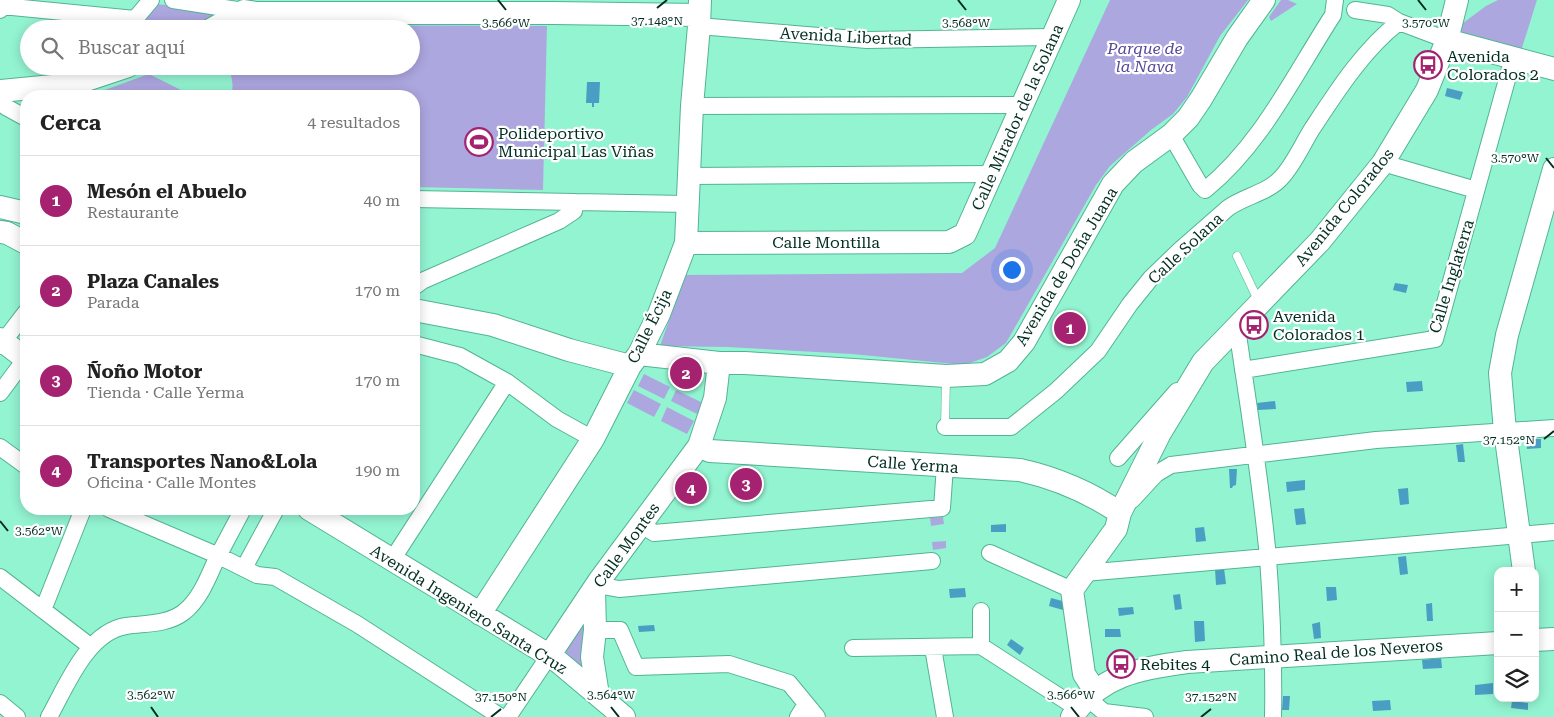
<!DOCTYPE html>
<html lang="es">
<meta charset="utf-8">
<style>
body{margin:0;font-family:"Roboto Serif",serif;background:#f6f6f6;color:#222}
.controls{position:absolute;right:15px;bottom:15px;display:grid;overflow:hidden;border-radius:10px;box-shadow:0 2px 12px #0003}
.controls button{width:45px;height:45px;display:grid;place-items:center;padding:0;border:0;border-bottom:1px solid #e0e0e0;background:#fff;color:#222;font:25px sans-serif}
.you{position:absolute;left:1011px;top:269px;width:18px;height:18px;margin:-12px;border:4px solid #fff;border-radius:50%;background:#1a73e8;box-shadow:0 0 0 8px #1a73e833}
.badge{display:grid;place-items:center;width:32px;height:32px;border-radius:50%;background:#a42270;color:#fff;font-size:16px;font-weight:700}
.pin{position:absolute;translate:-50% -50%;border:2px solid #fff;box-shadow:0 1px 5px #0006}
.list{margin:0;padding:0;list-style:none}
h2{display:flex;justify-content:space-between;align-items:center;height:65px;margin:0;padding:0 20px;font-size:21px}
h2 small{font-size:16px;font-weight:400;color:#767676}
.list li{display:grid;grid-template-columns:32px 1fr auto;gap:15px;align-items:center;box-sizing:border-box;height:90px;padding:0 20px;border-top:1px solid #e0e0e0}
.list b{display:block;font-size:19px;white-space:nowrap}
.list p{margin:0;font-size:16px;white-space:nowrap;color:#767676}
.list em{font-size:16px;font-style:normal;color:#767676}
.icon{flex:none;width:28px;height:28px;fill:none;stroke:currentColor;stroke-width:2;stroke-linecap:round;stroke-linejoin:round}
.map{position:relative;flex:none;width:1554px;height:717px;overflow:hidden}
.search{position:absolute;background:#fff;box-shadow:0 2px 12px #0003;left:20px;top:20px;width:400px;height:55px;display:flex;align-items:center;gap:12px;box-sizing:border-box;padding:0 18px;border-radius:28px;color:#767676;font-size:19px}
.panel{position:absolute;background:#fff;box-shadow:0 2px 12px #0003;left:20px;top:90px;width:400px;height:425px;border-radius:20px}
.map>svg:first-child{display:block}
.green{fill:#ada7e0}
.water{fill:#4a9ec3}
.lines{fill:none;stroke-linecap:round;stroke-linejoin:round}
.lane-casing{stroke:#52b494;stroke-width:9}
.street-casing{stroke:#52b494;stroke-width:18}
.secondary-casing{stroke:#52b494;stroke-width:24}
.lane{stroke:#fff;stroke-width:8}
.street{stroke:#fff;stroke-width:16}
.secondary{stroke:#fff;stroke-width:22}
.ticks{fill:none;stroke:#022e22;stroke-width:2}
.labels{text-anchor:middle;stroke-width:4.5;stroke-linejoin:round;paint-order:stroke}
.street-label{font-size:16px;fill:#022e22;stroke:#fff}
.park-label{font-size:16px;font-style:italic;fill:#584899;stroke:#fff}
.poi-label{font-size:16px;fill:#022e22;stroke:#fff;text-anchor:start}
.ticks-label{font-size:12px;text-anchor:middle;fill:#022e22;stroke:#fff;stroke-width:4.5;stroke-linejoin:round;paint-order:stroke}
</style>
<div class="map">
<svg width="1554" height="717" viewBox="0 0 1554 717">
<rect width="100%" height="100%" fill="#93f4d2"/>
<path class="green" d="M 1110,0 L 1248,0 L 1220,36 L 1187,97 L 1173,114 L 1151,130 L 1110,166 L 1096,185 L 1006,343 L 987,357 L 964,365 L 852,354 L 727,347 L 660,346 L 685,275 L 962,273 L 995,248 Z
M 1281,0 L 1288,0 L 1297,4 L 1271,21 L 1269,17 Z
M 1498,0 L 1537,0 L 1521,51 L 1463,33 L 1460,30 L 1460,23 L 1463,23 L 1486,6 Z
M 157,4 L 222,13 L 189,29 L 137,29 Z
M 257,25 L 547,26 L 543,190 L 414,187 L 414,96 L 230,96 C 235,88 232,73 226,66 L 411,66 L 411,29 L 249,29 Z
M 149,74 L 193,96 L 88,96 Z
M 644,374 L 670,387 L 664,399 L 638,386 Z
M 634,390 L 661,404 L 654,417 L 627,403 Z
M 676,390 L 703,403 L 697,414 L 671,401 Z
M 667,407 L 694,421 L 687,434 L 661,421 Z
M 943,517 L 944,524 L 931,526 L 930,518 Z
M 946,541 L 946,548 L 933,550 L 932,542 Z
M 587,612 L 585,674 L 562,651 Z"/>
<path class="water" d="M 587,82 L 600,82 L 599,103 L 594,103 L 594,107 L 592,107 L 592,103 L 586,103 Z
M 1447,88 L 1463,92 L 1460,100 L 1445,96 Z
M 1395,283 L 1408,285 L 1406,293 L 1393,290 Z
M 1422,381 L 1423,391 L 1407,392 L 1406,382 Z
M 1275,401 L 1276,409 L 1258,410 L 1257,403 Z
M 1526,439 L 1541,439 L 1541,448 L 1527,449 Z
M 1463,444 L 1465,462 L 1458,462 L 1456,445 Z
M 1229,469 L 1237,469 L 1236,485 L 1233,486 L 1232,488 L 1230,488 Z
M 1305,480 L 1305,490 L 1287,492 L 1286,482 Z
M 1408,488 L 1409,504 L 1400,505 L 1398,489 Z
M 1304,508 L 1306,524 L 1296,525 L 1294,509 Z
M 1006,524 L 1006,532 L 991,532 L 991,525 Z
M 1204,527 L 1206,541 L 1196,542 L 1195,528 Z
M 1406,556 L 1408,574 L 1400,575 L 1398,557 Z
M 1224,568 L 1226,584 L 1216,585 L 1215,569 Z
M 1326,587 L 1336,587 L 1337,600 L 1327,601 Z
M 965,588 L 966,597 L 950,598 L 949,589 Z
M 1180,594 L 1182,609 L 1175,610 L 1173,595 Z
M 1051,598 L 1066,602 L 1063,610 L 1049,606 Z
M 1432,603 L 1433,621 L 1427,621 L 1426,604 Z
M 1133,607 L 1134,614 L 1119,616 L 1118,608 Z
M 1194,621 L 1204,621 L 1205,641 L 1195,642 Z
M 1320,622 L 1321,638 L 1314,639 L 1312,624 Z
M 654,625 L 655,631 L 639,632 L 638,626 Z
M 1105,629 L 1120,629 L 1121,637 L 1105,637 Z
M 1011,639 L 1024,648 L 1020,655 L 1007,645 Z
M 1441,658 L 1442,668 L 1423,669 L 1422,660 Z
M 1493,683 L 1493,694 L 1475,695 L 1475,685 Z
M 1283,696 L 1290,696 L 1289,710 L 1282,710 Z
M 1390,700 L 1391,710 L 1373,711 L 1372,701 Z
M 1512,701 L 1528,703 L 1528,710 L 1511,708 Z"/>
<g class="lines">
<defs>
<path id="lane" d="M 1237,256 L 1258,300
M 945,427 L 946,377"/>
<path id="street" d="M 173,0 L 244,11
M 0,10 L 2,6 L 135,19
M 1355,10 L 1388,15 L 1399,22 L 1447,40
M 699,26 L 867,40 L 1053,37
M 130,28 L 135,19 L 151,0
M 0,97 L 6,107 L 26,118
M 692,106 L 1022,105
M 1171,135 L 1200,185 L 1205,190 C 1262,144 1294,75 1333,15 L 1335,0
M 1383,163 L 1476,190
M 688,176 L 991,174
M 414,199 L 575,202 L 574,211 L 559,221 L 422,281 L 414,287
M 575,202 L 687,204
M 1237,328 C 1248,404 1261,481 1268,558 C 1272,611 1274,664 1273,717
M 414,344 L 460,356 L 507,382 L 557,419 L 593,439
M 0,346 L 26,312
M 1243,370 L 1435,339 L 1513,58
M 0,393 L 26,358
M 945,427 L 1011,427 L 1056,391 L 1098,351 L 1130,304 L 1151,278 L 1180,250 L 1228,208 C 1245,196 1267,193 1281,178 C 1294,164 1302,145 1312,129 C 1337,91 1363,50 1399,22
M 0,447 L 26,466
M 1118,458 L 1177,391
M 1132,500 L 1156,474 L 1171,465 L 1376,440 L 1554,428
M 109,509 L 219,556 L 257,575 L 275,577 L 357,624 L 501,717
M 640,524 L 654,533 L 942,508 L 945,466
M 990,553 L 1072,590
M 392,560 L 507,382
M 244,568 L 276,509
M 1084,573 L 1554,532
M 0,577 L 90,646
M 599,581 L 608,587 L 619,589 L 932,561
M 43,610 L 83,509
M 981,611 L 981,646
M 595,630 L 620,630 L 636,667 L 729,664 L 789,683 L 817,717
M 853,648 L 981,646 L 1077,708
M 933,648 L 945,717
M 1087,698 L 1104,712 L 1145,717
M 0,703 L 17,717
M 49,717 C 66,687 87,632 126,626 C 146,623 167,625 184,612 C 200,599 208,578 216,560 C 225,543 234,526 243,509
M 508,717 L 549,656
M 798,717 L 806,704"/>
<path id="secondary" d="M 212,29 L 244,11 L 257,13 L 553,13 L 699,15
M 1447,40 L 1554,69
M 0,91 L 74,84 L 128,66
M 0,207 L 26,213
M 0,232 L 7,233 L 26,243
M 686,243 L 949,242 L 965,234 L 1069,0
M 414,310 L 493,325 L 569,350 L 630,366
M 0,339 L 26,359
M 639,354 L 719,363 L 745,363 L 946,376 L 985,374 L 1008,361 L 1024,342 L 1113,184 L 1134,162 L 1171,135 L 1188,118 L 1201,99 L 1237,38 L 1264,0
M 699,446 L 710,451 L 1020,470 C 1056,478 1089,492 1120,513
M 309,509 L 555,659 L 624,717
M 1524,571 L 1505,431 L 1500,373 L 1507,335 L 1554,169
M 594,590 L 595,630 L 592,657 L 598,695
M 480,614 L 593,439 L 630,366 L 639,354 L 659,314 L 686,243 L 692,106 L 699,26 L 700,0
M 1535,640 L 1554,639
M 549,656 L 599,581 L 699,446 L 715,398 L 719,363
M 1095,691 L 1084,674 L 1072,590 L 1116,529 L 1120,513 L 1160,433 L 1203,362 L 1320,241 L 1383,163 L 1427,90 L 1447,40 L 1457,0
M 1072,717 C 1099,675 1141,668 1187,662 L 1498,643"/>
</defs>
<use href="#lane" class="lane-casing"/>
<use href="#street" class="street-casing"/>
<use href="#secondary" class="secondary-casing"/>
<use href="#lane" class="lane"/>
<use href="#street" class="street"/>
<use href="#secondary" class="secondary"/>
</g>
<path class="ticks" d="M 498,0 L 506,10M 958,0 L 966,10M 1418,0 L 1426,10M 657,8 L 667,0M 1546,158 L 1554,168M 1544,439 L 1554,431M 0,521 L 8,531M 151,707 L 158,717M 611,707 L 619,717M 1071,707 L 1079,717M 491,717 L 501,709M 1201,717 L 1211,709"/>
<defs>
<symbol id="bus-ring" viewBox="-11 -11 22 22"><circle r="9.5" fill="#fff" stroke="#a42270" stroke-width="1.5"/><path d="M-5-6H5V4H4V6H2V4H-2V6H-4V4H-5ZM-3.5-4V0h7V-4ZM-3.5 1.2v1.5H-2V1.2ZM2 1.2v1.5H3.5V1.2Z" fill="#a42270"/></symbol>
<symbol id="stadium-ring" viewBox="-11 -11 22 22"><circle r="9.5" fill="#fff" stroke="#a42270" stroke-width="1.5"/><path d="M0-5a6.5 5 0 1 0 0 10a6.5 5 0 1 0 0-10ZM-3.5-1.8h7v3.6h-7Z" fill="#a42270"/></symbol>
</defs>
<g fill-rule="evenodd">
<use href="#bus-ring" x="1412" y="49" width="32" height="32"/>
<use href="#stadium-ring" x="463" y="126" width="32" height="32"/>
<use href="#bus-ring" x="1238" y="309" width="32" height="32"/>
<use href="#bus-ring" x="1105" y="648" width="32" height="32"/>
</g>
<g class="labels">
<g class="street-label">
<text transform="translate(846 36) rotate(3)" y="6">Avenida Libertad</text>
<text transform="translate(1017 117) rotate(-66)" y="6">Calle Mirador de la Solana</text>
<text transform="translate(1344 207) rotate(-51)" y="6">Avenida Colorados</text>
<text x="826" y="248">Calle Montilla</text>
<text transform="translate(1185 248) rotate(-43)" y="6">Calle Solana</text>
<text transform="translate(1066 266) rotate(-59)" y="6">Avenida de Doña Juana</text>
<text transform="translate(1451 276) rotate(-73)" y="6">Calle Inglaterra</text>
<text transform="translate(649 326) rotate(-64)" y="6">Calle Écija</text>
<text transform="translate(913 464) rotate(4)" y="6">Calle Yerma</text>
<text transform="translate(626 545) rotate(-54)" y="6">Calle Montes</text>
<text transform="translate(469 609) rotate(32)" y="6">Avenida Ingeniero Santa Cruz</text>
<text transform="translate(1336 652) rotate(-4)" y="6">Camino Real de los Neveros</text>
</g>
<g class="park-label">
<text x="1145" y="54">Parque de<tspan x="1145" dy="18">la Nava</tspan></text>
</g>
<g class="poi-label">
<text x="1447" y="62">Avenida<tspan x="1447" dy="18">Colorados 2</tspan></text>
<text x="498" y="139">Polideportivo<tspan x="498" dy="18">Municipal Las Viñas</tspan></text>
<text x="1273" y="322">Avenida<tspan x="1273" dy="18">Colorados 1</tspan></text>
<text x="1140" y="670">Rebites 4</text>
</g>
</g>
<g class="ticks-label">
<text x="657" y="25">37.148°N</text>
<text x="506" y="27">3.566°W</text>
<text x="966" y="27">3.568°W</text>
<text x="1426" y="27">3.570°W</text>
<text x="1515" y="162">3.570°W</text>
<text x="1509" y="444">37.152°N</text>
<text x="39" y="535">3.562°W</text>
<text x="151" y="699">3.562°W</text>
<text x="611" y="699">3.564°W</text>
<text x="1071" y="699">3.566°W</text>
<text x="501" y="701">37.150°N</text>
<text x="1211" y="701">37.152°N</text>
</g>
</svg>
<div class="controls">
<button>+</button>
<button>−</button>
<button><svg class="icon" aria-label="layers" viewBox="0 0 24 24"><path d="M12 4l9 5-9 5-9-5zM3 14l9 5 9-5"/></svg></button>
</div>
<div class="you"></div>
<div class="pin badge" style="left:1070px;top:328px">1</div>
<div class="pin badge" style="left:686px;top:373px">2</div>
<div class="pin badge" style="left:746px;top:484px">3</div>
<div class="pin badge" style="left:691px;top:488px">4</div>
<div class="search"><svg class="icon" aria-label="search" viewBox="0 0 24 24"><circle cx="10" cy="10" r="6"/><path d="M15 15l6 6"/></svg>Buscar aquí</div>
<section class="panel">
<h2>Cerca<small>4 resultados</small></h2>
<ul class="list">
<li><span class="badge">1</span><div><b>Mesón el Abuelo</b><p>Restaurante</p></div><em>40 m</em></li>
<li><span class="badge">2</span><div><b>Plaza Canales</b><p>Parada</p></div><em>170 m</em></li>
<li><span class="badge">3</span><div><b>Ñoño Motor</b><p>Tienda · Calle Yerma</p></div><em>170 m</em></li>
<li><span class="badge">4</span><div><b>Transportes Nano&amp;Lola</b><p>Oficina · Calle Montes</p></div><em>190 m</em></li>
</ul>
</section>
</div>
